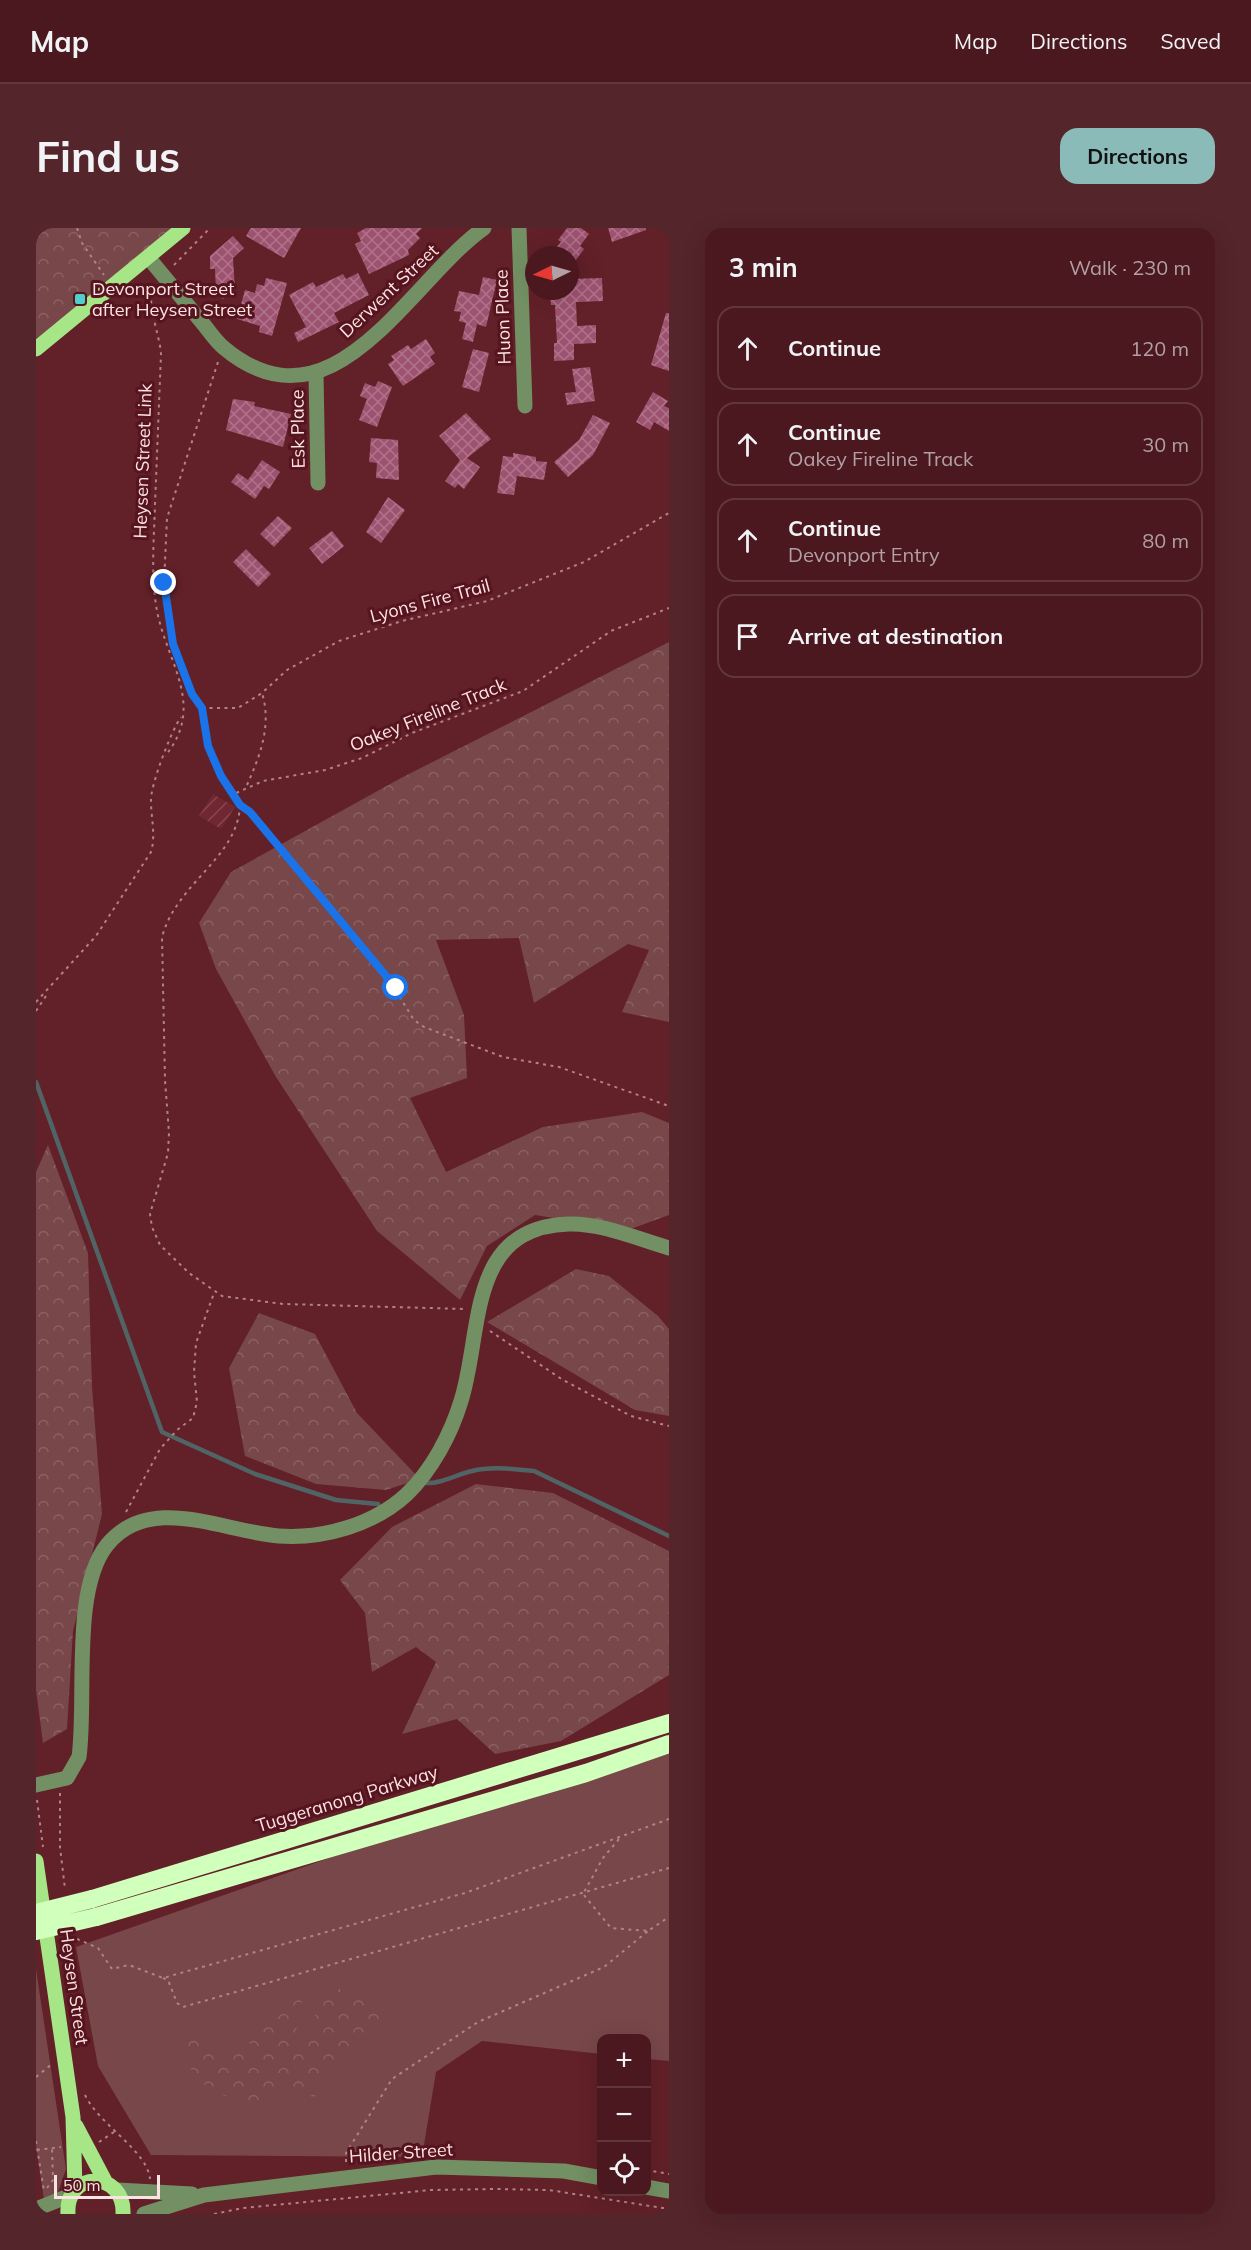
<!DOCTYPE html>
<meta charset="utf-8">
<style>
body{margin:0;font-family:Mulish,sans-serif;background:#54252b;color:#f1f3f6}
.controls{position:absolute;right:18px;bottom:18px;display:grid;overflow:hidden;border-radius:12px;box-shadow:0 6px 24px #0002}
.controls button{width:54px;height:54px;display:grid;place-items:center;padding:0;border:0;border-bottom:2px solid #61373c;background:#4a181e;color:#f1f3f6;font:30px sans-serif}
.compass{position:absolute;left:489px;top:18px;width:54px;height:54px;border-radius:50%;background:#4a181e;box-shadow:0 6px 24px #0002;rotate:265deg}
.scale{position:absolute;left:18px;bottom:15px;width:106px;box-sizing:border-box;padding-left:6px;border:3px solid #fde3e3;border-top:0;font-size:16px;line-height:21px;white-space:nowrap;color:#fde3e3;-webkit-text-stroke:4px #56141f;paint-order:stroke}
.stop{position:absolute;width:18px;height:18px;margin:-14px;border:4px solid #1a73e8;border-radius:50%;background:#fff}
.stop.end{background:#1a73e8;border-color:#fff;box-shadow:0 2px 6px #0008}
.list{margin:0;padding:0;list-style:none}
h2{display:flex;justify-content:space-between;align-items:center;height:78px;margin:0;padding:0 24px;font-size:26px}
h2 small{font-size:20px;font-weight:400;color:#b2a0a4}
.list li{display:grid;grid-template-columns:39px 1fr auto;gap:18px;align-items:center;box-sizing:border-box;height:84px;margin:0 12px 12px;padding:0 12px;border:2px solid #61373c;border-radius:18px}
.list b{display:block;font-size:22px;white-space:nowrap}
.list p{margin:0;font-size:20px;white-space:nowrap;color:#b2a0a4}
.list em{font-size:20px;font-style:normal;color:#b2a0a4}
.icon{flex:none;width:33px;height:33px;fill:none;stroke:currentColor;stroke-width:2;stroke-linecap:round;stroke-linejoin:round}
.map{position:relative;flex:none;width:633px;height:1986px;overflow:hidden;border-radius:18px}
header{display:flex;align-items:center;gap:36px;box-sizing:border-box;height:84px;padding:0 30px;background:#4a181e;border-bottom:2px solid #61373c}
header strong{font-size:28px}
nav{display:flex;gap:33px;margin-inline-start:auto;font-size:21px}
.intro{display:flex;align-items:center;justify-content:space-between;box-sizing:border-box;height:144px;padding:0 36px}
h1{margin:0;font-size:42px}
.button{padding:15px 27px;border-radius:18px;background:#8bbbb9;color:#111;font-size:21px;font-weight:700}
main{display:flex;gap:36px;padding:0 36px}
aside{flex:1;background:#4a181e;border-radius:18px;box-shadow:0 6px 24px #0002}
.map>svg:first-child{display:block}
.industrial{fill:url(#industrial-furrows)}
.grass{fill:#77474a}
.forest{fill:url(#forest-crowns)}
.lines{fill:none;stroke-linecap:round;stroke-linejoin:round}
.stream{stroke:#516465;stroke-width:4.5}
.building{fill:url(#building-cross-hatch)}
.path{stroke:#b08387;stroke-width:2;stroke-dasharray:3 4.5;stroke-linecap:butt}
.minor{stroke:#729063;stroke-width:15}
.major{stroke:#a7e687;stroke-width:15}
.highway{stroke:#d1ffbc;stroke-width:18}
.highway-bridge{stroke:#d1ffbc;stroke-width:18}
.route{stroke:#1a73e8;stroke-width:8}
.poi-dot{fill:#52cdce;stroke:#56141f;stroke-width:2}
.labels{text-anchor:middle;stroke-width:6;stroke-linejoin:round;paint-order:stroke}
.poi-label{font-size:18px;fill:#fde3e3;stroke:#56141f;text-anchor:start}
.street-label{font-size:18px;fill:#fde3e3;stroke:#56141f}
</style>
<header>
<strong>Map</strong>
<nav><a>Map</a><a>Directions</a><a>Saved</a></nav>
</header>
<div class="intro"><h1>Find us</h1><a class="button">Directions</a></div>
<main>
<div class="map">
<svg width="633" height="1986" viewBox="0 0 633 1986">
<defs>
<pattern id="industrial-furrows" width="10" height="10" patternUnits="userSpaceOnUse" patternTransform="scale(1.5)"><rect width="10" height="10" fill="#712732"/><path d="M-1 1l2-2M0 10L10 0M9 11l2-2" fill="none" stroke="#864650"/></pattern>
<pattern id="forest-crowns" width="20" height="18" patternUnits="userSpaceOnUse" patternTransform="scale(1.5)"><rect width="20" height="18" fill="#77474a"/><path d="M2 6a3 3 0 1 1 6 0M12 15a3 3 0 1 1 6 0" fill="none" stroke="#8b6164"/></pattern>
<pattern id="building-cross-hatch" width="8" height="8" patternUnits="userSpaceOnUse" patternTransform="scale(1.5)"><rect width="8" height="8" fill="#9d5270"/><path d="M0 0l8 8M0 8l8-8" fill="none" stroke="#b0738b"/></pattern>
</defs>
<rect width="100%" height="100%" fill="#622028"/>
<path class="industrial" d="M 177,566 L 199,579 L 185,601 L 163,588 Z"/>
<path class="grass" d="M 633,1516 L 633,1833 L 611,1831 L 610,1810 L 566,1810 L 565,1826 L 446,1813 L 400,1844 L 386,1929 L 115,1927 L 62,1838 L 40,1719 L 401,1592 Z
M 0,1741 L 30,1941 L 22,1964 L 8,1972 L 0,1917 Z"/>
<path class="forest" d="M 0,0 L 135,0 L 20,99 L 0,111 Z
M 633,414 L 633,794 L 586,784 L 613,722 L 592,716 L 498,775 L 483,710 L 400,712 L 428,787 L 431,850 L 374,870 L 410,944 L 507,899 L 606,884 L 633,895 L 633,987 L 592,1002 L 499,987 L 451,1018 L 424,1072 L 341,1003 L 240,849 L 180,741 L 163,695 L 195,644 L 365,550 Z
M 12,917 L 52,1025 L 56,1159 L 66,1286 L 37,1403 L 31,1501 L 7,1515 L 0,1462 L 0,944 Z
M 540,1041 L 573,1048 L 622,1088 L 633,1101 L 633,1188 L 599,1182 L 451,1094 Z
M 223,1085 L 279,1106 L 321,1185 L 384,1251 L 350,1262 L 280,1256 L 209,1228 L 193,1140 Z
M 440,1256 L 517,1265 L 633,1323 L 633,1447 L 525,1513 L 459,1526 L 421,1491 L 366,1506 L 400,1434 L 380,1419 L 336,1444 L 329,1385 L 304,1352 L 356,1299 Z
M 294,1756 L 360,1789 L 293,1844 L 278,1870 L 251,1855 L 245,1868 L 211,1874 L 175,1864 L 154,1840 L 149,1805 L 182,1825 L 217,1818 L 202,1807 L 220,1800 L 245,1771 L 266,1772 L 260,1800 L 270,1807 Z"/>
<g class="lines">
<path class="stream" d="M 0,854 L 126,1204 L 219,1246 L 300,1272 L 342,1276
M 390,1255 C 406,1256 421,1246 436,1243 C 455,1238 478,1241 498,1243 L 633,1308"/>
</g>
<path class="building" d="M 215,0 L 265,0 L 248,30 L 210,8 Z
M 330,0 L 386,0 L 380,6 L 384,10 L 372,22 L 373,27 L 333,46 L 319,16 L 325,13 L 321,5 Z
M 531,0 L 545,0 L 553,6 L 544,18 L 548,21 L 534,40 L 534,27 L 524,27 L 518,22 L 525,14 L 522,12 Z
M 572,0 L 610,0 L 610,2 L 576,14 Z
M 197,8 L 208,20 L 197,30 L 199,62 L 187,71 L 180,63 L 179,41 L 174,41 L 174,28 Z
M 322,45 L 333,67 L 298,85 L 303,94 L 262,114 L 258,105 L 270,99 L 253,67 L 277,54 L 280,59 L 307,46 L 310,51 Z
M 447,49 L 461,52 L 450,99 L 441,96 L 437,114 L 426,111 L 430,95 L 423,93 L 425,84 L 418,83 L 423,63 L 443,67 Z
M 230,50 L 251,55 L 236,108 L 223,104 L 224,98 L 201,91 L 209,62 L 219,65 L 221,56 L 228,58 Z
M 566,50 L 567,73 L 540,74 L 541,98 L 560,97 L 560,115 L 538,116 L 538,132 L 518,133 L 518,115 L 521,115 L 519,77 L 515,77 L 514,63 L 534,63 L 534,51 Z
M 630,85 L 633,85 L 633,143 L 615,137 Z
M 390,111 L 399,125 L 394,129 L 399,136 L 367,158 L 352,136 L 358,132 L 355,128 L 372,117 L 375,121 Z
M 437,121 L 453,125 L 443,164 L 426,159 Z
M 554,139 L 559,173 L 531,177 L 529,165 L 540,164 L 536,141 Z
M 342,153 L 356,159 L 341,199 L 323,192 L 331,171 L 324,168 L 329,155 L 339,159 Z
M 617,164 L 632,173 L 628,178 L 633,180 L 633,203 L 618,194 L 614,202 L 600,194 Z
M 197,171 L 219,174 L 218,178 L 255,186 L 247,219 L 190,202 Z
M 430,185 L 455,211 L 431,230 L 444,239 L 428,261 L 422,256 L 419,260 L 409,253 L 424,232 L 403,208 Z
M 557,187 L 574,195 L 557,227 L 532,249 L 518,234 L 543,212 Z
M 335,210 L 362,212 L 363,252 L 340,250 L 341,235 L 333,234 Z
M 477,225 L 500,229 L 500,233 L 511,234 L 508,252 L 481,248 L 478,267 L 461,265 L 467,228 L 477,229 Z
M 226,232 L 244,244 L 233,261 L 228,258 L 219,271 L 195,254 L 202,245 L 212,252 Z
M 352,269 L 369,282 L 345,315 L 330,304 Z
M 242,288 L 256,300 L 238,319 L 224,306 Z
M 296,303 L 308,318 L 286,336 L 273,320 Z
M 210,321 L 235,346 L 222,359 L 197,334 Z"/>
<g class="lines">
<path class="path" d="M 41,0 L 46,15 L 68,47
M 138,37 L 174,0
M 118,58 C 109,73 124,107 125,126 C 123,176 121,226 119,277 C 118,310 115,344 120,377 C 128,432 172,476 129,528
M 182,134 L 131,290 L 128,355 L 133,400 L 143,435 L 156,466 L 166,480 L 172,518 L 180,538 L 198,566 L 227,553 L 289,542 L 326,530 L 376,505 L 487,463 L 575,403 L 633,380
M 166,480 L 202,480 L 226,465 L 251,442 L 303,413 L 366,393 L 451,373 L 548,334 L 633,285
M 211,557 C 224,528 236,497 226,465
M 198,566 L 204,577 L 214,584 L 345,739 L 378,792 L 388,799 L 467,829 L 523,839 L 633,878
M 204,577 C 202,630 141,654 126,709 L 129,852 L 133,905 L 132,925 L 114,986 L 116,999 L 124,1017 L 153,1045 L 186,1068 L 247,1076 L 429,1081
M 0,774 L 60,708 L 115,624 C 120,607 115,590 115,573 C 114,558 136,501 145,489
M 0,783 L 12,765
M 454,1103 L 527,1152 L 595,1188 L 633,1198
M 90,1284 L 124,1221 L 141,1202 L 157,1190 L 161,1174 L 158,1144 L 160,1115 L 178,1065
M 24,1565 L 24,1619 L 29,1661
M 1,1572 L 7,1619
M 583,1611 L 567,1630 L 547,1666 L 575,1700 L 612,1703 L 633,1689
M 41,1711 L 62,1720 L 76,1741 L 93,1737 L 127,1750 L 429,1665 L 633,1591
M 127,1750 L 132,1752 L 141,1775 L 147,1779 L 633,1640
M 0,1849 L 16,1836
M 49,1867 C 64,1898 111,1922 114,1951
M 0,1913 L 8,1963
M 63,1914 L 78,1904
M 1,1922 L 25,1919
M 310,1934 L 310,1925 L 356,1851 L 442,1794 L 568,1739 L 612,1703
M 610,1942 L 633,1946
M 11,1960 L 17,1952 L 16,1920
M 178,1986 L 207,1980 L 395,1962 L 459,1961 L 513,1962 L 633,1981"/>
<path class="minor" d="M 483,0 L 489,178
M 112,29 C 129,50 147,71 164,92 C 172,101 179,113 188,120 C 297,211 373,53 448,0
M 280,145 L 282,255
M 0,1557 L 31,1550 L 43,1529 C 51,1471 35,1362 71,1317 C 114,1264 188,1304 243,1308 C 287,1311 338,1297 371,1266 C 396,1242 415,1206 425,1173 C 447,1104 430,999 533,996 C 565,995 602,1011 633,1020
M 610,1959 L 633,1963
M 81,1962 L 156,1966
M 0,1981 L 35,1967
M 108,1986 L 168,1967 L 400,1939 L 528,1943 L 566,1950"/>
<path class="major" d="M 0,121 L 147,0
M 0,1633 L 37,1889 L 39,1961
M 40,1898 L 70,1955
M 32,1986 C 29,1942 89,1942 87,1986"/>
<path class="highway" d="M 56,1671 L 633,1495
M 60,1689 L 550,1545 L 633,1516"/>
<path class="highway-bridge" d="M 0,1685 L 56,1671
M 0,1703 L 60,1689"/>
</g>
<g class="lines">
<path class="route" d="M 128,355 L 137,416 L 156,466 L 166,480 L 172,518 L 185,548 L 204,577 L 214,584 L 360,760"/>
</g>
<rect class="poi-dot" x="38" y="65" width="12" height="12" rx="3"/>
<g class="labels">
<g class="poi-label">
<text x="56" y="67">Devonport Street<tspan x="56" dy="21">after Heysen Street</tspan></text>
</g>
<g class="street-label">
<text transform="translate(353 63) rotate(-43)" y="6">Derwent Street</text>
<text transform="translate(467 89) rotate(-92)" y="6">Huon Place</text>
<text transform="translate(262 201) rotate(-91)" y="6">Esk Place</text>
<text transform="translate(107 233) rotate(-88)" y="6">Heysen Street Link</text>
<text transform="translate(394 373) rotate(-15)" y="6">Lyons Fire Trail</text>
<text transform="translate(392 487) rotate(-22)" y="6">Oakey Fireline Track</text>
<text transform="translate(311 1571) rotate(-17)" y="6">Tuggeranong Parkway</text>
<text transform="translate(38 1759) rotate(82)" y="6">Heysen Street</text>
<text transform="translate(365 1925) rotate(-4)" y="6">Hilder Street</text>
</g>
</g>
</svg>
<div class="controls">
<button>+</button>
<button>−</button>
<button><svg class="icon" aria-label="locate" viewBox="0 0 24 24"><circle cx="12" cy="12" r="6"/><path d="M12 2v4M12 18v4M2 12h4M18 12h4"/></svg></button>
</div>
<svg class="compass" viewBox="-18 -18 36 36"><path d="M0-13l5 13h-10z" fill="#e53935"/><path d="M0 13l5-13h-10z" fill="#b2a0a4"/></svg>
<div class="scale">50 m</div>
<div class="stop" style="left:360px;top:760px"></div>
<div class="stop end" style="left:128px;top:355px"></div>
</div>
<aside>
<h2>3 min<small>Walk · 230 m</small></h2>
<ul class="list">
<li><svg class="icon" aria-label="ahead" viewBox="0 0 24 24"><path d="M12 20V5M6 11l6-6 6 6"/></svg><div><b>Continue</b></div><em>120 m</em></li>
<li><svg class="icon" aria-label="ahead" viewBox="0 0 24 24"><path d="M12 20V5M6 11l6-6 6 6"/></svg><div><b>Continue</b><p>Oakey Fireline Track</p></div><em>30 m</em></li>
<li><svg class="icon" aria-label="ahead" viewBox="0 0 24 24"><path d="M12 20V5M6 11l6-6 6 6"/></svg><div><b>Continue</b><p>Devonport Entry</p></div><em>80 m</em></li>
<li><svg class="icon" aria-label="arrive" viewBox="0 0 24 24"><path d="M6 21V4h12l-3 4 3 4H6"/></svg><div><b>Arrive at destination</b></div></li>
</ul>
</aside>
</main>
